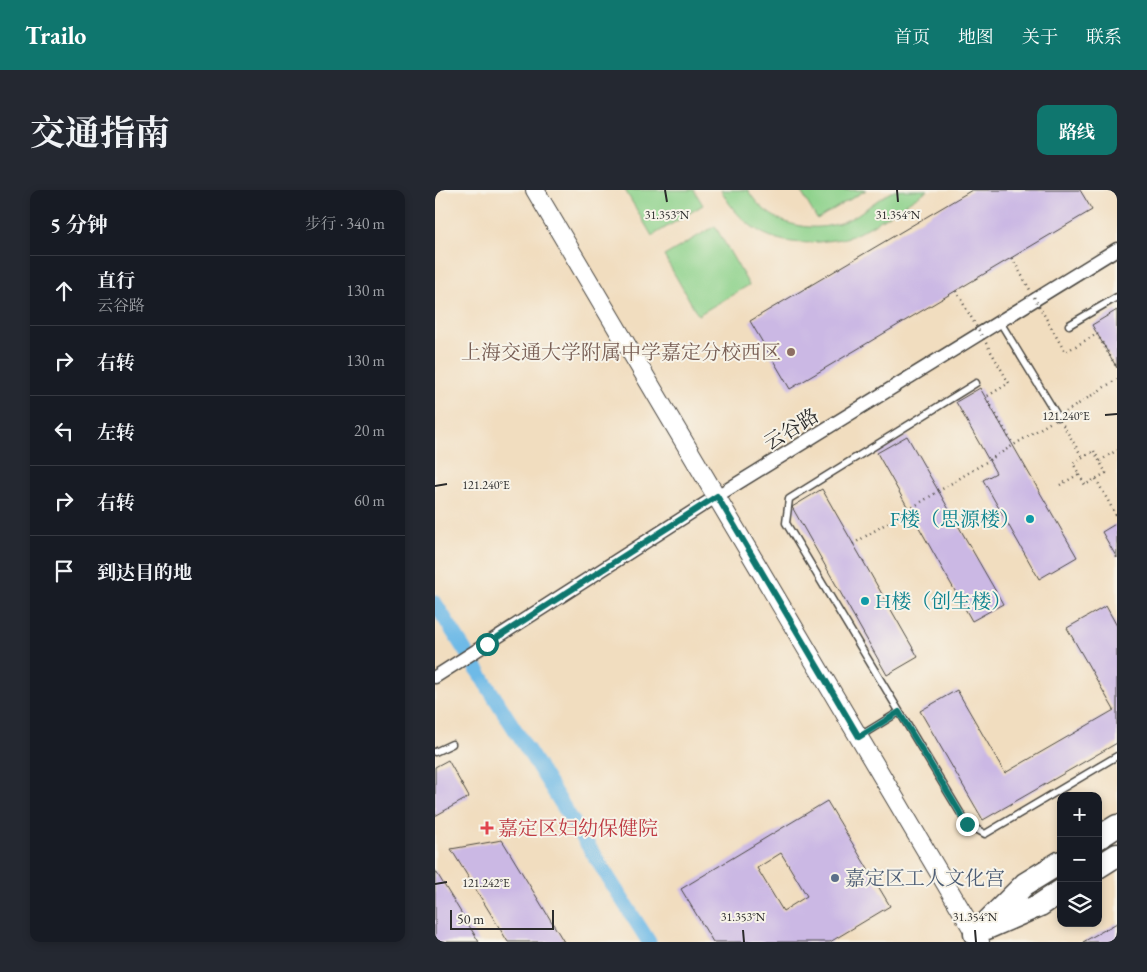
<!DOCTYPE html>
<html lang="zh">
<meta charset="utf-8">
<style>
body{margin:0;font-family:"EB Garamond","Noto Serif SC",serif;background:#242831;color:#f1f3f6}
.controls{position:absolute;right:15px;bottom:15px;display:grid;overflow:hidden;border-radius:10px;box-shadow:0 2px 8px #0003}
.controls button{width:45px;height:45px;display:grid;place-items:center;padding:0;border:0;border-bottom:1px solid #363941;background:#171b24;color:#f1f3f6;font:25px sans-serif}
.scale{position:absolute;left:15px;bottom:12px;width:104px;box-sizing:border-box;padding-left:5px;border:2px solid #2b2b2b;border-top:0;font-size:14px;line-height:18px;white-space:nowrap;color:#2b2b2b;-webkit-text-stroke:4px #f7f3e8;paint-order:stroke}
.stop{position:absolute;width:15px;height:15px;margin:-11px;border:4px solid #0f766e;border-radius:50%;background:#fff}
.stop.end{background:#0f766e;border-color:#fff;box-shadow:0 1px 5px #0008}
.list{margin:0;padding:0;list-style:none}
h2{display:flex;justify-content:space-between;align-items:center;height:65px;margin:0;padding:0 20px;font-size:21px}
h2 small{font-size:16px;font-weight:400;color:#9ea1a6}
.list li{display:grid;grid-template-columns:32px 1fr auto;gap:15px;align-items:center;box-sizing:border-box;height:70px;padding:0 20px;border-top:1px solid #363941}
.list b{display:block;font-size:19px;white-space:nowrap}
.list p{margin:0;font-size:16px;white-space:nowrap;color:#9ea1a6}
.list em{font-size:16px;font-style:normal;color:#9ea1a6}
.icon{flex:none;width:28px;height:28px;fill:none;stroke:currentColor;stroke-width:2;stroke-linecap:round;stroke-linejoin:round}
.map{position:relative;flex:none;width:682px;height:752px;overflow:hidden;border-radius:10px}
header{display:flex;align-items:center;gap:30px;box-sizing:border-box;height:70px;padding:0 25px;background:#0f766e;color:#fff}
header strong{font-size:24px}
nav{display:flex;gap:28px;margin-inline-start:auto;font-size:18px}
.intro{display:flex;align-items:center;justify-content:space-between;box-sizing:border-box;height:120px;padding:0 30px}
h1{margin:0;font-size:35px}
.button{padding:12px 22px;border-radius:10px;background:#0f766e;color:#fff;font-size:18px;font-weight:700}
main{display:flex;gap:30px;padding:0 30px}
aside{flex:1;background:#171b24;border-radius:10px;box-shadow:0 2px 8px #0003}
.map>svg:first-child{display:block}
.green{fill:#8dd28b;stroke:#5c7e5b}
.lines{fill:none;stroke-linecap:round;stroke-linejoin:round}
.canal{stroke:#6ebae7;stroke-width:15}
.building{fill:#cbb8e4;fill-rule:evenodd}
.service-casing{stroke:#494641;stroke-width:9}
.minor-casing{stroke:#494641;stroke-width:15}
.secondary-casing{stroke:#494641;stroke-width:20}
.motorway-casing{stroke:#494641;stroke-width:25}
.path{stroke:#494641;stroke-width:2.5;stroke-dasharray:1 4;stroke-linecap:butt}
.service{stroke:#fff;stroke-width:6}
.minor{stroke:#fff;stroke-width:12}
.secondary{stroke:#fff;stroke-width:18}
.motorway{stroke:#fff;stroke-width:22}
.path-bridge{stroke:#494641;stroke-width:2.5;stroke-dasharray:1 4;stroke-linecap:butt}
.route{stroke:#0f766e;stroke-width:6}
.ticks{fill:none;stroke:#2b2b2b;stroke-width:2}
.education-dot{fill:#8d6e63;stroke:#f7f3e8;stroke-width:2}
.culture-dot{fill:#0f9aa8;stroke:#f7f3e8;stroke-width:2}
.health-dot{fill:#e0444e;stroke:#f7f3e8;stroke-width:2}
.service-dot{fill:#5c6f8a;stroke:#f7f3e8;stroke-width:2}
.labels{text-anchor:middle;stroke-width:4;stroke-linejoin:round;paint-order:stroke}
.education-label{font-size:20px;fill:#785e54;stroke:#f7f3e8;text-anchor:end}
.street-label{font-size:20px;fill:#2b2b2b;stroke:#f7f3e8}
.culture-label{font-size:20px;fill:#0d838f;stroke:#f7f3e8;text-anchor:end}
.health-label{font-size:20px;fill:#be3a42;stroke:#f7f3e8;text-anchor:start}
.service-label{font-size:20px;fill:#4e5e75;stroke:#f7f3e8;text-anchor:start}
.ticks-label{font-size:12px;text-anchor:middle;fill:#2b2b2b;stroke:#f7f3e8;stroke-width:4;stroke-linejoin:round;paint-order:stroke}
</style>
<header>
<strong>Trailo</strong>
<nav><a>首页</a><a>地图</a><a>关于</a><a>联系</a></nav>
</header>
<div class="intro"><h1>交通指南</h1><a class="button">路线</a></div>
<main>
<aside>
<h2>5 分钟<small>步行 · 340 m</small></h2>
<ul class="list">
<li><svg class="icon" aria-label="ahead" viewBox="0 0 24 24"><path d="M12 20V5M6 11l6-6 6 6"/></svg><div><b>直行</b><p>云谷路</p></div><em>130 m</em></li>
<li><svg class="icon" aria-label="right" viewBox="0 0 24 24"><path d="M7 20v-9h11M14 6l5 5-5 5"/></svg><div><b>右转</b></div><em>130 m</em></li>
<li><svg class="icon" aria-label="left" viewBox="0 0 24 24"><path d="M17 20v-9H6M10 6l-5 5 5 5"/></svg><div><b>左转</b></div><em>20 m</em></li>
<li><svg class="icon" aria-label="right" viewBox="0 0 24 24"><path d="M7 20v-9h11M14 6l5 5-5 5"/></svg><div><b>右转</b></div><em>60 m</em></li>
<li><svg class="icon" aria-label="arrive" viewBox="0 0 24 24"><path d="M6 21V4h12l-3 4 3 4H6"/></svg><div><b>到达目的地</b></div></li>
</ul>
</aside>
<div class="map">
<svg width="682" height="752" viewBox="0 0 682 752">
<rect width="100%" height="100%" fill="#f7f3e8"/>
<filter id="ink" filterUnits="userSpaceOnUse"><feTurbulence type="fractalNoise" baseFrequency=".02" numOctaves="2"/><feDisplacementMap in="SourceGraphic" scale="10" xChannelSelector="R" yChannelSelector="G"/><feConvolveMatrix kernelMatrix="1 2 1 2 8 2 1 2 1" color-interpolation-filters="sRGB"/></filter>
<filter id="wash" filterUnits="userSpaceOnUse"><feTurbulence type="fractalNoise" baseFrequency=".0096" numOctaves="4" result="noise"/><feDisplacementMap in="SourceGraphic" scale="20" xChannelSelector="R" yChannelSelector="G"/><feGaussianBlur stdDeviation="1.12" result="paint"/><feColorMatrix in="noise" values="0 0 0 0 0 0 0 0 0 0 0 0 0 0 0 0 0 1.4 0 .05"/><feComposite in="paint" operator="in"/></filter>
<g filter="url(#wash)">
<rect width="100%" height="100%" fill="#f1ddbf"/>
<path class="green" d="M 190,0 L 259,0 L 268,15 L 217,46 Z
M 286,0 L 313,0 C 331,33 375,46 410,31 C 427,24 441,9 458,1 C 467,0 483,0 493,0 C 468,15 443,34 417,46 C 409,49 399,50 391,51 C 344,59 308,41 286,0 Z
M 365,0 L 431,0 L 382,29 Z
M 280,36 L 314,95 L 263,125 L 229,66 Z"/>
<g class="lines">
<path class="canal" d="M 0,413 L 214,752"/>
</g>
<g id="blocks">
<path class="building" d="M 537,0 L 645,0 L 657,20 L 355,199 L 315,131 Z
M 682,120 L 682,178 L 657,135 Z
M 545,198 L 642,367 L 604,389 L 548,290 L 561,283 L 521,212 Z
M 472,246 L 568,414 L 537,431 L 442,263 Z
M 387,299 L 483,467 L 452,485 L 357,317 Z
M 682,333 L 682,368 L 667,342 Z
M 671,416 L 682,436 L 682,553 L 548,630 L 485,521 L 522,500 L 570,583 L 679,520 L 632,438 Z
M 13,570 L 34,607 L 0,626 L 0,577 Z
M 392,611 L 455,716 L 395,752 L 278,752 L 246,699 ZM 346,663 L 372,706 L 348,721 L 322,678 Z
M 67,650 L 129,752 L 73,752 L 16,659 Z
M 0,680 L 44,752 L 0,752 Z
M 682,733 L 682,752 L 648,752 Z"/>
</g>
</g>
<g filter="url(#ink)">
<use href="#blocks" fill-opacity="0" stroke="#494641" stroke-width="1"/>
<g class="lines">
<defs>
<path id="service" d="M 565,132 L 623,227
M 634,135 L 682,107
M 541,193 L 354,309 L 351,333 L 532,634 L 550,644 L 682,566
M 425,546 L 464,522
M 0,562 L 17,554"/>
<path id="minor" d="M 0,487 L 282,306 L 682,59"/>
<path id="secondary" d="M 100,0 L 545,752"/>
<path id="motorway" d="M 663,648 L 682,636
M 663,677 L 682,665
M 552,738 L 605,715 L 626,701
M 540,744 L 590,694 L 626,672"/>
</defs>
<use href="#service" class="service-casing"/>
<use href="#minor" class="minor-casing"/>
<use href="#secondary" class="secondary-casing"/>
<use href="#motorway" class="motorway-casing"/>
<path class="path" d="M 662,144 L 682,178
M 551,207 L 578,254
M 631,222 L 682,189
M 628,235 L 648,268
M 659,261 L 671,283 L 650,295 L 638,273 Z
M 665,271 L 682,260
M 661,289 L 682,327
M 625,295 L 644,284
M 418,354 L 616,232"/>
<use href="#service" class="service"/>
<use href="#minor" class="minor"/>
<use href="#secondary" class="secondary"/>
<use href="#motorway" class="motorway"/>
<path class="path-bridge" d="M 577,68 L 630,162 L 662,144
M 521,101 L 574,193 L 551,207"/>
</g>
</g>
<g class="lines" filter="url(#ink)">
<path class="route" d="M 52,454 L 282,306 L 424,547 L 464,522 L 532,634"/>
</g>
<path class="ticks" d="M 230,0 L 232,12M 462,0 L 463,12M 670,225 L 682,224M 0,296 L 12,294M 0,694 L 12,692M 308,740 L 309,752M 540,740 L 541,752"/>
<circle class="education-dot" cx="356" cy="162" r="5"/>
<g class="culture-dot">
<circle cx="595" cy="329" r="5"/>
<circle cx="430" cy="411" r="5"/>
</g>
<path class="health-dot" d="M49.5 630.5h5v5h5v5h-5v5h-5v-5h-5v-5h5z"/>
<circle class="service-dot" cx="400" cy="688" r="5"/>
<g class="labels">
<g class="education-label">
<text x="346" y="169">上海交通大学附属中学嘉定分校西区</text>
</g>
<g class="street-label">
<text transform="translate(356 239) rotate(-32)" y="7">云谷路</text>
</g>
<g class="culture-label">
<text x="585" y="336">F楼（思源楼）</text>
<text x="440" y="418" text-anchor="start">H楼（创生楼）</text>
</g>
<g class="health-label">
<text x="63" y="645">嘉定区妇幼保健院</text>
</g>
<g class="service-label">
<text x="410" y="695">嘉定区工人文化宫</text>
</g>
</g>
<g class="ticks-label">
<text x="232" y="29">31.353°N</text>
<text x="463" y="29">31.354°N</text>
<text x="631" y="230">121.240°E</text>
<text x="51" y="299">121.240°E</text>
<text x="51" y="697">121.242°E</text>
<text x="308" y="731">31.353°N</text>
<text x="540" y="731">31.354°N</text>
</g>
</svg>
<div class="controls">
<button>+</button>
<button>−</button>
<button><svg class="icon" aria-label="layers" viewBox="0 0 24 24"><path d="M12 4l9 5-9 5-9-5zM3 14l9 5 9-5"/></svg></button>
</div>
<div class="scale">50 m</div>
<div class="stop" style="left:52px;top:454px"></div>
<div class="stop end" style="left:532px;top:634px"></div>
</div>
</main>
